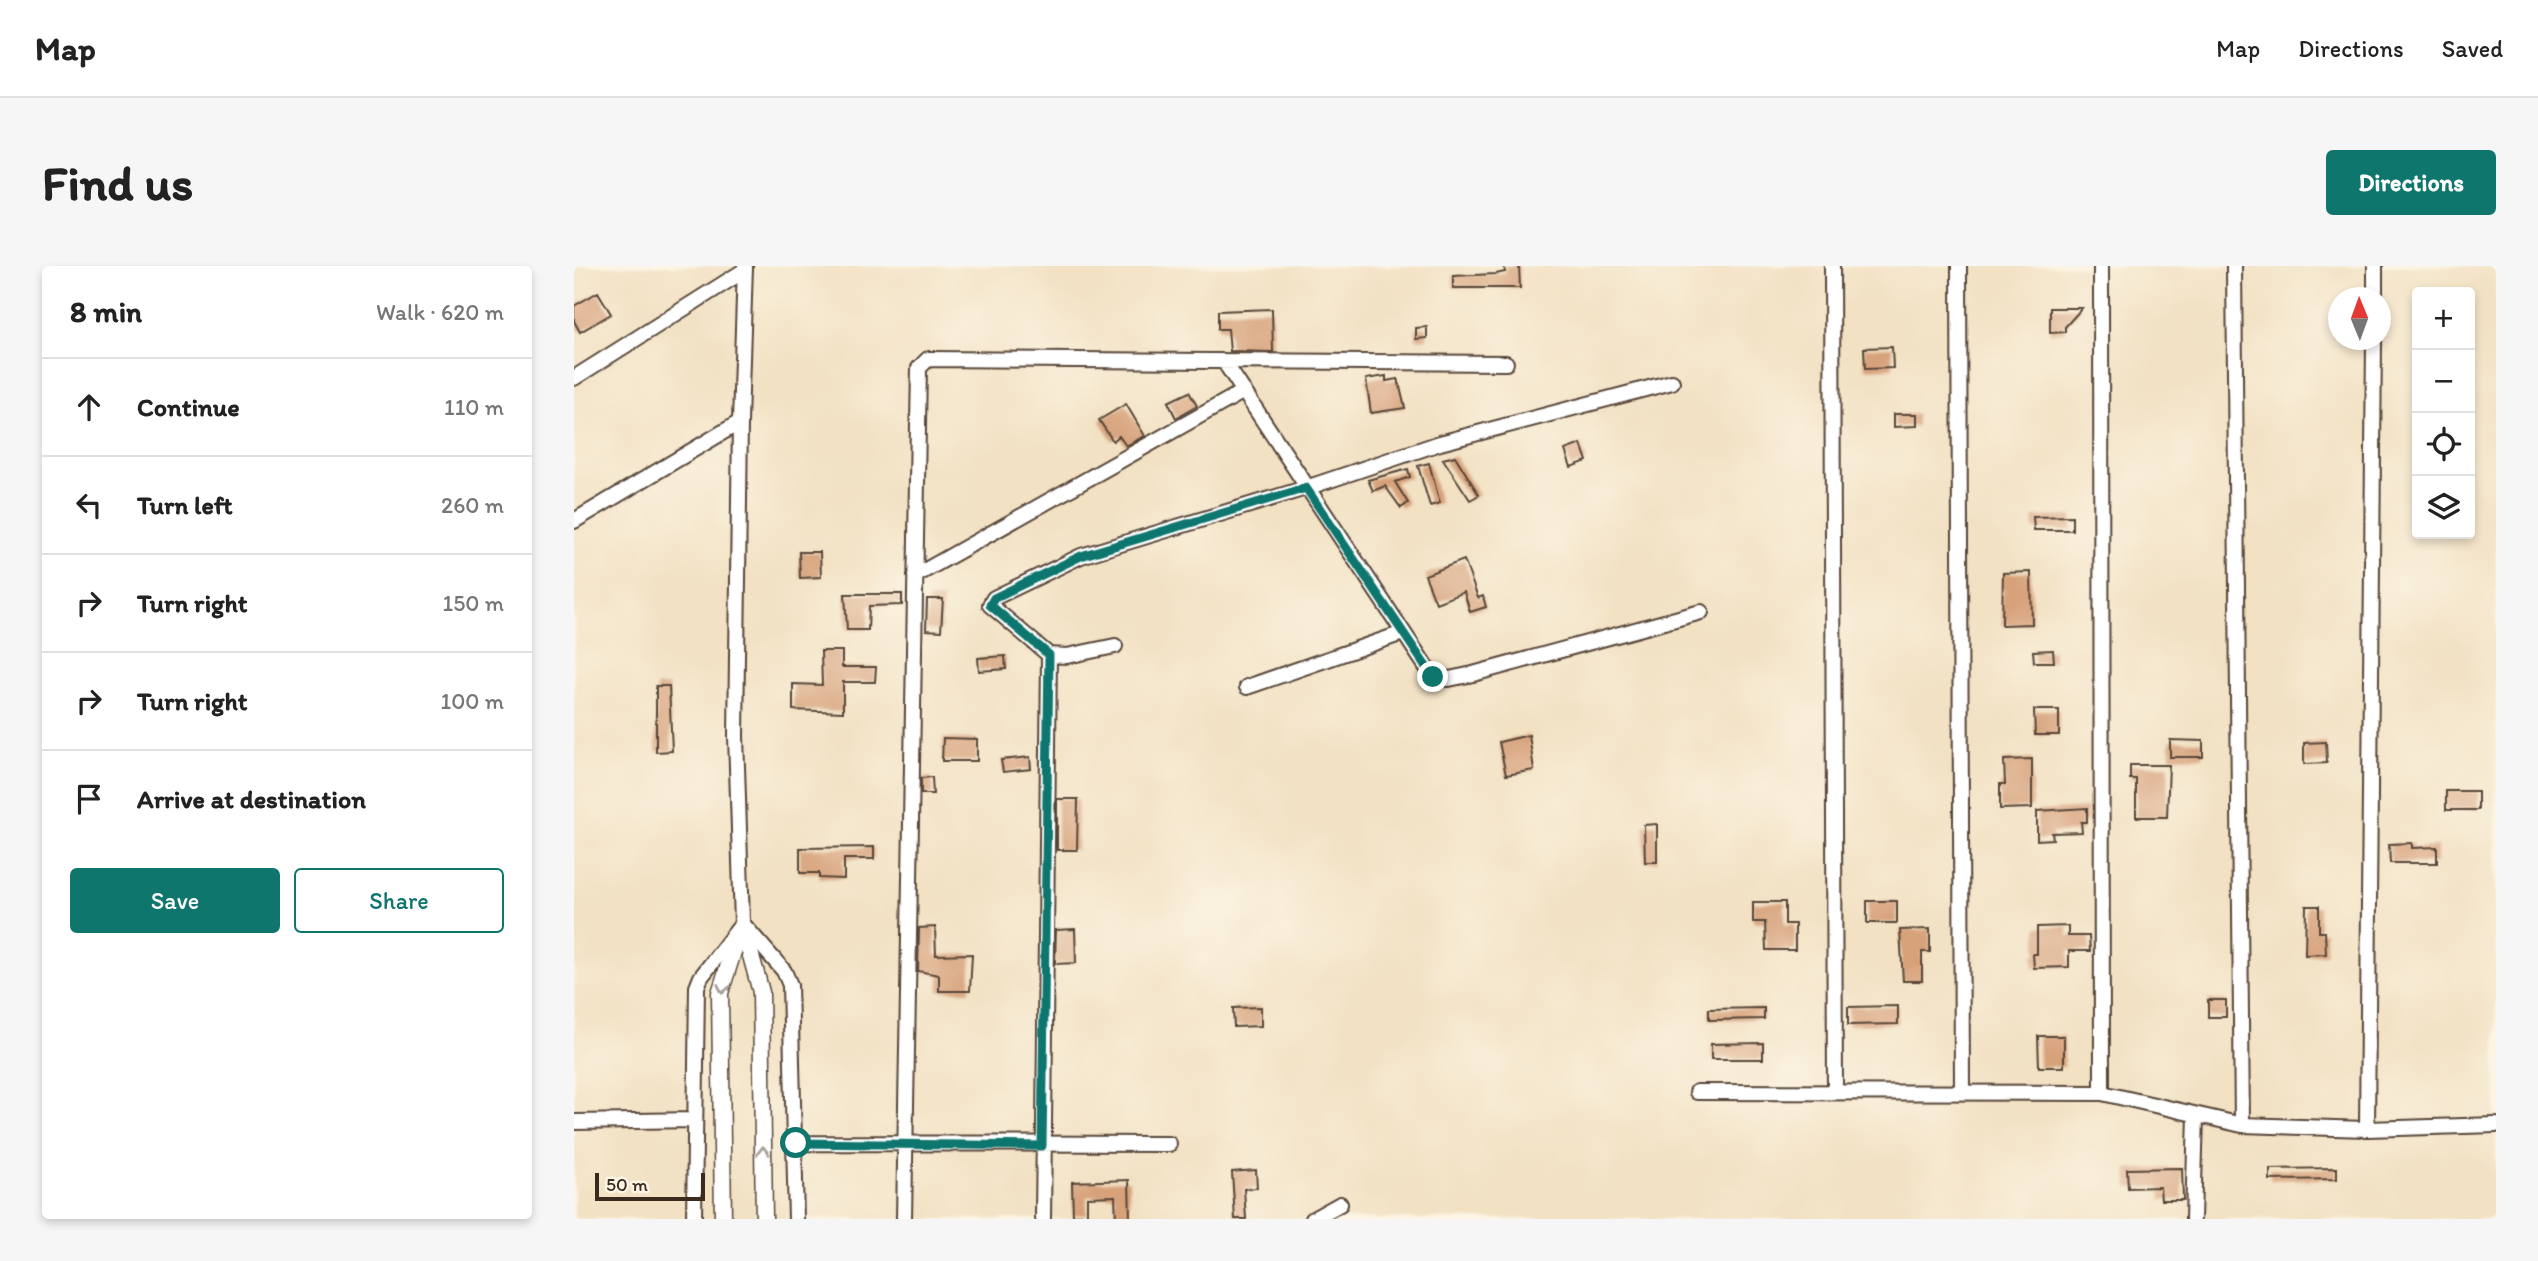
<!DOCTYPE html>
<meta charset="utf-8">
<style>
body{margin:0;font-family:Itim,sans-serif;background:#f6f6f6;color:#222}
.controls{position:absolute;right:21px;top:21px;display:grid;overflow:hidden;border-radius:7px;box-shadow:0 4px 10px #0003}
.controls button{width:63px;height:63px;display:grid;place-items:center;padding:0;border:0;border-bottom:2px solid #e0e0e0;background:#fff;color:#222;font:35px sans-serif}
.compass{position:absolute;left:1754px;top:21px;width:63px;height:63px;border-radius:50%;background:#fff;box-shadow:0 4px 10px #0003;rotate:359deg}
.scale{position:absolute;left:21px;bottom:18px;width:110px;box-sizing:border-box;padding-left:7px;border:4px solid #3b2a1e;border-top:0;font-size:19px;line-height:24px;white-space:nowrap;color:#3b2a1e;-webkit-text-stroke:5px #fcf5e5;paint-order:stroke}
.stop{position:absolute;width:21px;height:21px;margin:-16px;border:5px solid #0f766e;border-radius:50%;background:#fff}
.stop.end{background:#0f766e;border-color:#fff;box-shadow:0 2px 7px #0008}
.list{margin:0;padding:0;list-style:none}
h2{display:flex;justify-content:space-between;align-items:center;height:91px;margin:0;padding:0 28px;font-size:30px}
h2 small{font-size:23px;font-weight:400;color:#767676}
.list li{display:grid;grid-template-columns:46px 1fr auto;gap:21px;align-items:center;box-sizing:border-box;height:98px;padding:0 28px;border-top:2px solid #e0e0e0}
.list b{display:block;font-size:26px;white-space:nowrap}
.list em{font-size:23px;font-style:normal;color:#767676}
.actions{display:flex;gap:14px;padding:21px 28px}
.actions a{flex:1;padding:16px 0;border:2px solid #0f766e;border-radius:7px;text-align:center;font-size:24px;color:#0f766e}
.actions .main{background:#0f766e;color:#fff}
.icon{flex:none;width:38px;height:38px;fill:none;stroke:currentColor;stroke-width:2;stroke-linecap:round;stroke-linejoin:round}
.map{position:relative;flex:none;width:1922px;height:953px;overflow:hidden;border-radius:7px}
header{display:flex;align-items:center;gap:42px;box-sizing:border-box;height:98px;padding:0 35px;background:#fff;border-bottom:2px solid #e0e0e0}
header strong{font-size:33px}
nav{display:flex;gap:38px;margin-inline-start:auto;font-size:24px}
.intro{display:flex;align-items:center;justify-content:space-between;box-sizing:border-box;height:168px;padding:0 42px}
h1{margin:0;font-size:49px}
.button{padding:18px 32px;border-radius:7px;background:#0f766e;color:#fff;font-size:24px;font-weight:700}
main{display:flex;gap:42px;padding:0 42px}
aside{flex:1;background:#fff;border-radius:7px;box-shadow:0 4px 10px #0003}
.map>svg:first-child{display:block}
.building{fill:#d7a17a}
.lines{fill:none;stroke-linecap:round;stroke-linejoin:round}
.minor-casing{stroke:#564537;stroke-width:18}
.tertiary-casing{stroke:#564537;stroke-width:19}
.minor{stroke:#fff;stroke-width:14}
.tertiary{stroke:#fff;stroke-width:16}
.oneway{stroke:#a79f9a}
.route{stroke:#0f766e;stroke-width:9}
</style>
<header>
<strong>Map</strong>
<nav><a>Map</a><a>Directions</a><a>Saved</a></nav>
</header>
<div class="intro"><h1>Find us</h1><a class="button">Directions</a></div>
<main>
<aside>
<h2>8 min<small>Walk · 620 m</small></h2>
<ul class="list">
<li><svg class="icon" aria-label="ahead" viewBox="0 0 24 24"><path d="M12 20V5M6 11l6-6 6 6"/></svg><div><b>Continue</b></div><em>110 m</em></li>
<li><svg class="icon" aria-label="left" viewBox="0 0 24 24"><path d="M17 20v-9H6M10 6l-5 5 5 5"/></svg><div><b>Turn left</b></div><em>260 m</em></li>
<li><svg class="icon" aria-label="right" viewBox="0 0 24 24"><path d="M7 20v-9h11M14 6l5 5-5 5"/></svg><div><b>Turn right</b></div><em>150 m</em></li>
<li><svg class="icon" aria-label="right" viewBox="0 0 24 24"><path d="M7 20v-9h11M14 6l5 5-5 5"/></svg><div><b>Turn right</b></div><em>100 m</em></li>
<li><svg class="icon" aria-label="arrive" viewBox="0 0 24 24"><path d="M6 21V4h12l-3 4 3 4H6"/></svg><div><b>Arrive at destination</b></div></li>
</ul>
<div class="actions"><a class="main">Save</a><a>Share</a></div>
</aside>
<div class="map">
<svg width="1922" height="953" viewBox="0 0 1922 953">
<rect width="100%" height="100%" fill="#fcf5e5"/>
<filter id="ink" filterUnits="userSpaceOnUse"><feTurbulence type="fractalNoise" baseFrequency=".0143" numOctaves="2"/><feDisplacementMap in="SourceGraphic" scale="14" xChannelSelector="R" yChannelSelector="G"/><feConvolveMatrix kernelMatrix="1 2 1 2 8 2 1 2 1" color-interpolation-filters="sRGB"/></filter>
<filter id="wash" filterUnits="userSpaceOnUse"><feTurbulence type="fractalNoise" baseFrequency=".00686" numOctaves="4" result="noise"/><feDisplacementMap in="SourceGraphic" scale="28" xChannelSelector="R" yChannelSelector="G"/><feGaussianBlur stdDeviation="1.57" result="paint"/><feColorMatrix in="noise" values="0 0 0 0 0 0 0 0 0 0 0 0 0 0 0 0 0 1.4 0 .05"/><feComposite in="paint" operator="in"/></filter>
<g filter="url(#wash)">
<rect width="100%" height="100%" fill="#f2e1c3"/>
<g id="blocks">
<path class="building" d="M 930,0 L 945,0 L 946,22 L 879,22 L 879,10 L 922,8 L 931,6 Z
M 24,26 L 37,48 L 6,66 L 0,55 L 0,40 Z
M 1476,42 L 1508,42 L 1491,61 L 1491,66 L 1476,67 Z
M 698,43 L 699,86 L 656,85 L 654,63 L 644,63 L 644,45 Z
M 853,61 L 853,72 L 842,73 L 842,62 Z
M 1318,81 L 1319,102 L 1291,103 L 1290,82 Z
M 812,110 L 812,115 L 824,113 L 831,142 L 797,147 L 792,113 Z
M 615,126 L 623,140 L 602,152 L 594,136 Z
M 552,138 L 571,170 L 552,180 L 545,170 L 539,175 L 525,154 Z
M 1320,148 L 1343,148 L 1343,160 L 1320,161 Z
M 1007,178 L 1013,195 L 997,201 L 991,184 Z
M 881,190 L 905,229 L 896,234 L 869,193 Z
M 855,197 L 866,237 L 856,240 L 844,200 Z
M 834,203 L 836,211 L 821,216 L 834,237 L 827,242 L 811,220 L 799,225 L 794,214 Z
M 1498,250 L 1498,264 L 1460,264 L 1459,251 Z
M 225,286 L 246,286 L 247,311 L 226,312 Z
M 890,294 L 904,332 L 909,330 L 912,341 L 896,346 L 890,326 L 862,337 L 851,309 Z
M 1457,306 L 1458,358 L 1428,359 L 1429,307 Z
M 271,328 L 328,328 L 328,339 L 295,340 L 294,364 L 273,364 Z
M 353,333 L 369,333 L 367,365 L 352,364 Z
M 1479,384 L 1480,396 L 1460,396 L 1459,385 Z
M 247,385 L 268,385 L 268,401 L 302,401 L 301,416 L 269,416 L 269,446 L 219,444 L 219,418 L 248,419 Z
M 431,390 L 432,403 L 405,405 L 404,392 Z
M 82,420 L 95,420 L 98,485 L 82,486 Z
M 1460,444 L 1485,444 L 1485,469 L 1461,469 Z
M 955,469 L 960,504 L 932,509 L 925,476 Z
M 369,472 L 403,473 L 403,495 L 368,495 Z
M 1596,474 L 1629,475 L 1629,491 L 1596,491 Z
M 1752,476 L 1753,497 L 1730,498 L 1730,477 Z
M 456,491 L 457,503 L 429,506 L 427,494 Z
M 1458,493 L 1458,542 L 1426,543 L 1426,518 L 1431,518 L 1430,494 Z
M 1556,499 L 1595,499 L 1593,551 L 1562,551 L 1562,513 L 1556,513 Z
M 358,511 L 359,528 L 347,528 L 347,512 Z
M 1872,525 L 1904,525 L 1904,544 L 1872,544 Z
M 483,533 L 504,533 L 503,584 L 483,584 Z
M 1513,542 L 1513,556 L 1507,556 L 1508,566 L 1478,567 L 1479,573 L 1463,574 L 1463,545 Z
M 1083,558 L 1083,596 L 1071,596 L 1070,559 Z
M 1838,577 L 1838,582 L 1863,581 L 1863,597 L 1816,597 L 1815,578 Z
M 300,581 L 300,593 L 270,593 L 270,613 L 245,612 L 245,607 L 226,607 L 226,582 Z
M 1293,635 L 1323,635 L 1323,657 L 1293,657 Z
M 1179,636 L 1211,636 L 1211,658 L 1221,658 L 1221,684 L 1192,684 L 1191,656 L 1179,656 Z
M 1732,640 L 1745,640 L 1745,666 L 1751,666 L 1752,688 L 1731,689 Z
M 1494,660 L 1494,670 L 1515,670 L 1516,685 L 1495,685 L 1495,701 L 1460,702 L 1459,688 L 1463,688 L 1463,661 Z
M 361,661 L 362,689 L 398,688 L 396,725 L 365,725 L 365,709 L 344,705 L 345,662 Z
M 501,663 L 502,697 L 481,698 L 482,664 Z
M 1356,663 L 1356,686 L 1348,686 L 1348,715 L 1329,715 L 1326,664 Z
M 1634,734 L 1652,734 L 1652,751 L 1634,751 Z
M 1324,740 L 1324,758 L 1274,759 L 1274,741 Z
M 687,741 L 687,760 L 660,761 L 659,742 Z
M 1190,742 L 1190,753 L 1135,754 L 1135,743 Z
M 1464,770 L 1490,770 L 1490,801 L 1465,801 Z
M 1189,777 L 1189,793 L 1137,793 L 1137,778 Z
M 1608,902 L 1609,934 L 1587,934 L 1586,921 L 1554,922 L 1553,903 Z
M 1763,902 L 1763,913 L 1696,914 L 1696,903 Z
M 682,904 L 683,922 L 670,923 L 672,953 L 661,953 L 658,906 Z
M 555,914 L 556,953 L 542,953 L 541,930 L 513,931 L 513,949 L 499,949 L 498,916 Z"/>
</g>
</g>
<g filter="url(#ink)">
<use href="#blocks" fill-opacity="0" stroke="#564537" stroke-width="2"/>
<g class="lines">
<defs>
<path id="minor" d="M 171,0 L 166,156 L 162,470 L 168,657 L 210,705 L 216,719 L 222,953
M 1258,0 L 1261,826
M 1385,0 L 1388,826
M 1527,0 L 1528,827
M 1660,0 L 1668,859
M 1801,32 L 1801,0
M 651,97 L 859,411 L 875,413 L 899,408 L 1127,346
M 0,112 L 171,4
M 0,255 L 166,156
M 341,310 L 670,125
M 541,380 L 493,390 L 475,389 L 416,339 L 420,332 L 507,290 L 732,222 L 866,177 L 1098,116
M 673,421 L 829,367
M 1123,826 L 1528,827 L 1668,859 L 1793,863 L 1922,859
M 0,856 L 121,854
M 1793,863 L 1800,74
M 222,877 L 595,878
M 120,953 L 123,721 L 127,711 L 164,663
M 330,953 L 345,102 L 354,93 L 932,97
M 469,953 L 475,389
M 739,953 L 766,938
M 1619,953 L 1622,849"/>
<path id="tertiary" d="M 168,657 L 187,726 L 190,953
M 149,953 L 146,727 L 168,657"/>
</defs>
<use href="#minor" class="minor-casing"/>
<use href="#tertiary" class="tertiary-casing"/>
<use href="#minor" class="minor"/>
<use href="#tertiary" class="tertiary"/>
</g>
<defs><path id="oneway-chevron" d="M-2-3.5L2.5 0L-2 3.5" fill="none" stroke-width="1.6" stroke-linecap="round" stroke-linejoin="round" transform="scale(1.75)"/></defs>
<g class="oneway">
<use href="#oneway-chevron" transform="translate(149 723) rotate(101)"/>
<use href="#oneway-chevron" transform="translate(189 885) rotate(-90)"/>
</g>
</g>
<g class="lines" filter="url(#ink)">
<path class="route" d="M 222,877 L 468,880 L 475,389 L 416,339 L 420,332 L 507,290 L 732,222 L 859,411"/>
</g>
</svg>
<div class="controls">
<button>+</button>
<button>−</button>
<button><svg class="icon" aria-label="locate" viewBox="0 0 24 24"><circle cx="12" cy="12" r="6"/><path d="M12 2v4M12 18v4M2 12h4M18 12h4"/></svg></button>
<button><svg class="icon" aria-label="layers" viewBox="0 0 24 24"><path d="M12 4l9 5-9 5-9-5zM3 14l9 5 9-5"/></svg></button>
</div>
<svg class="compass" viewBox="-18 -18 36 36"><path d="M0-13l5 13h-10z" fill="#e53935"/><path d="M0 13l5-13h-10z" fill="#767676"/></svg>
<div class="scale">50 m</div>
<div class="stop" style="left:222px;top:877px"></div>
<div class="stop end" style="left:859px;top:411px"></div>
</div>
</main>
